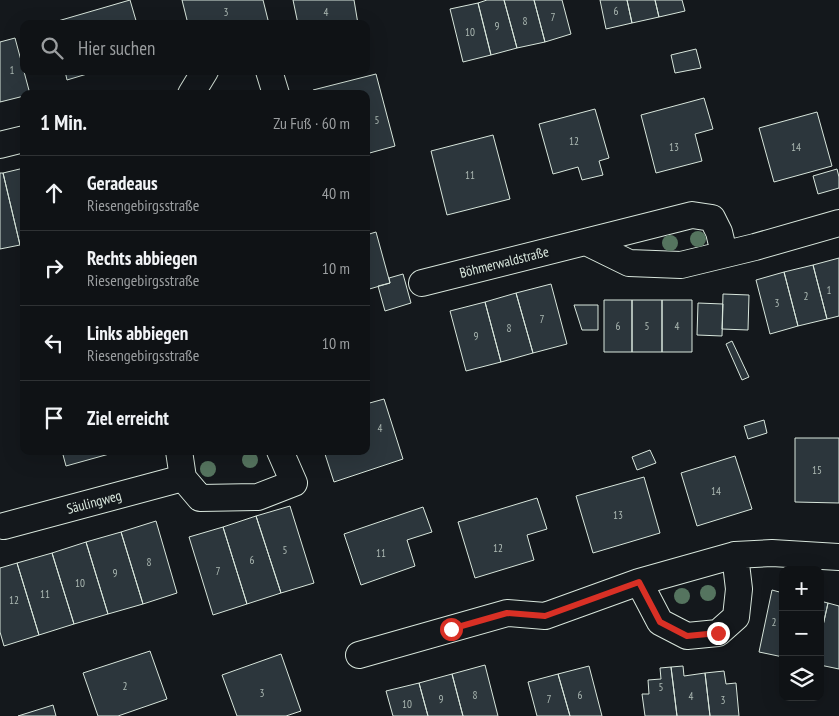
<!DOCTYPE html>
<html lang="de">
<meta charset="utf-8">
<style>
body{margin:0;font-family:"PT Sans Narrow",sans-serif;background:#181b1e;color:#f1f3f6}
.controls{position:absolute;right:15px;bottom:15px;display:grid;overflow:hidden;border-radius:10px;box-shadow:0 5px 20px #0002}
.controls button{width:45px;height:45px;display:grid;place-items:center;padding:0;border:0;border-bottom:1px solid #2f3234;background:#0f1215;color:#f1f3f6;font:25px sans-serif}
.stop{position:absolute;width:15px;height:15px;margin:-11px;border:4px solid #d93025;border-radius:50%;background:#fff}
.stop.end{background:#d93025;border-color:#fff;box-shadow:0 1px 5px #0008}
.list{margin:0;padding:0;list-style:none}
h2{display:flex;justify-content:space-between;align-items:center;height:65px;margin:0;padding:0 20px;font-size:21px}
h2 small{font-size:16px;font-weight:400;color:#9b9ea0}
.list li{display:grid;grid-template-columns:32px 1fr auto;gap:15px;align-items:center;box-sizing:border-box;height:75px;padding:0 20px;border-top:1px solid #2f3234}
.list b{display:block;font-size:19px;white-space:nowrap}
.list p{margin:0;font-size:16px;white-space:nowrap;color:#9b9ea0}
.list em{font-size:16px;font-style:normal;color:#9b9ea0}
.icon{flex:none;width:28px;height:28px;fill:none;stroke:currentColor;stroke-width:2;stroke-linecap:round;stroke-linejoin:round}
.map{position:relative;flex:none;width:839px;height:716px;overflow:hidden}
.search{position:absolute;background:#0f1215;box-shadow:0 5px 20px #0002;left:20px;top:20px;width:350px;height:55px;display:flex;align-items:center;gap:12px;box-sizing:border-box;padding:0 18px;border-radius:10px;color:#9b9ea0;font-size:19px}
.panel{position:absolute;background:#0f1215;box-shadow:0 5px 20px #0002;left:20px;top:90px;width:350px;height:365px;border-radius:10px}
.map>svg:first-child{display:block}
.building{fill:#2c363c;stroke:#d8e6dc}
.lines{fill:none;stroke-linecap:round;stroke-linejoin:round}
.minor-casing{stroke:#d8e6dc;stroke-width:28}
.minor{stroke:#14181c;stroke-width:26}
.tree{fill:#55745f}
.route{stroke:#d93025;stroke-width:6}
.labels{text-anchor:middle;stroke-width:4;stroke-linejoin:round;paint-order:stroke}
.number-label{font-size:11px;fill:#adbab4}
.street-label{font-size:14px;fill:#d8e6dc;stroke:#14181c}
</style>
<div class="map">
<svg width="839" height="716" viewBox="0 0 839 716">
<rect width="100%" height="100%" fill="#14181c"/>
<path class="building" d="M 130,0 L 137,24 L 51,24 L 51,23 Z
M 182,0 L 263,0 L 269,24 L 188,24 Z
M 293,0 L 354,0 L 358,24 L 298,24 Z
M 487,0 L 504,0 L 517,48 L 491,55 L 478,3 Z
M 504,0 L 534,0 L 545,42 L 517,48 Z
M 534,0 L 562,0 L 571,34 L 545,42 Z
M 600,0 L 627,0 L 632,23 L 606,29 Z
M 627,0 L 655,0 L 659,17 L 632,23 Z
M 655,0 L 682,0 L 685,11 L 659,17 Z
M 478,3 L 491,55 L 463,62 L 450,9 Z
M 15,38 L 30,94 L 24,94 L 24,96 L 0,102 L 0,42 Z
M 696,49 L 701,68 L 675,73 L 671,55 Z
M 65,71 L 97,71 L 67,80 Z
M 376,74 L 395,146 L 366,154 L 366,94 L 314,94 L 313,90 Z
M 704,98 L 713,129 L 695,134 L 702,161 L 656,173 L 641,115 Z
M 595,109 L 609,158 L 599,161 L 603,175 L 582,180 L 578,167 L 553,174 L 539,124 Z
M 817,112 L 832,166 L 774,182 L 759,128 Z
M 493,135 L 510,199 L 447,215 L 431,151 Z
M 24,168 L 24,244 L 20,245 L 3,173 Z
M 837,169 L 839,177 L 839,188 L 818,194 L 813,176 Z
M 0,173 L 3,173 L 20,245 L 0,249 Z
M 376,232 L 390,283 L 366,290 L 366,235 Z
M 839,258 L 839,316 L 827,319 L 813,265 Z
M 813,265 L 827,319 L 798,326 L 784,272 Z
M 784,272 L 798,326 L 770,334 L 756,280 Z
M 403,274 L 411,303 L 385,311 L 378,286 L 390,283 L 389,278 Z
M 551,284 L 567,344 L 533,353 L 516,293 Z
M 516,293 L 533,353 L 501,362 L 485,302 Z
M 723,294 L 749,295 L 748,330 L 722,329 Z
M 604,300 L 632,300 L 632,352 L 604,352 Z
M 632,300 L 662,300 L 662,352 L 632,352 Z
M 662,300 L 692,300 L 692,352 L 662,352 Z
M 485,302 L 501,362 L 466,371 L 450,311 Z
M 698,303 L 723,304 L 722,336 L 697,335 Z
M 574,305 L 598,305 L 598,330 L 582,330 Z
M 732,341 L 749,377 L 742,380 L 726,344 Z
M 384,399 L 403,459 L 334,482 L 324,451 L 366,451 L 366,404 Z
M 764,420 L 767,433 L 748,439 L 744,426 Z
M 795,438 L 839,438 L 839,503 L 795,502 Z
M 650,450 L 656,463 L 637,470 L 632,457 Z
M 62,451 L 120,451 L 66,466 Z
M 735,456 L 752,509 L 697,526 L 681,473 Z
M 644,477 L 660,533 L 593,553 L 576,496 Z
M 537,498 L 547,529 L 527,535 L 534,560 L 475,578 L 458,522 Z
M 290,506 L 314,583 L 281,593 L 256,516 Z
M 423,507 L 432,532 L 407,540 L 415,566 L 361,585 L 344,534 Z
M 256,516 L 281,593 L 247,604 L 223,527 Z
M 156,521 L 177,593 L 143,604 L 121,532 Z
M 223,527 L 247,604 L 213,615 L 189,537 Z
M 121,532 L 143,604 L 108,614 L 86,542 Z
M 86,542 L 108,614 L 74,624 L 52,553 Z
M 52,553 L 74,624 L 39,635 L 17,563 Z
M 17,563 L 39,635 L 4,646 L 0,632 L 0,568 Z
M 772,590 L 783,593 L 783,657 L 759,652 Z
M 820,601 L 828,603 L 820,639 Z
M 828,603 L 839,606 L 839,669 L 820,665 L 820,639 Z
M 150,651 L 167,699 L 118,716 L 98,716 L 83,673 Z
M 281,654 L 301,711 L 286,716 L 237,716 L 222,675 Z
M 485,665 L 498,716 L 463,716 L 452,674 Z
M 589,666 L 602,716 L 570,716 L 558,674 Z
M 683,666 L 684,676 L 705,673 L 710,716 L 677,716 L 671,667 Z
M 671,667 L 677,716 L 645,716 L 642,694 L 649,694 L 648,680 L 661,679 L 660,668 Z
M 724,671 L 726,684 L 736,683 L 739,716 L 710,716 L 705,673 Z
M 452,674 L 463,716 L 428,716 L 419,683 Z
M 558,674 L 570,716 L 537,716 L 528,682 Z
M 419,683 L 428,716 L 393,716 L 386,691 Z
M 53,705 L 56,716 L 18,716 Z"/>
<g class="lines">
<defs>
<path id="minor" d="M 269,71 L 276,94
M 191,94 L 205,71
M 0,145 L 24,139
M 586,242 L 629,263 L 681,265 L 755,247 L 839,223
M 422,283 L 692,215 L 712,218 L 719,232 L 724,253
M 179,451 L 183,478 L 200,498 L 258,497 L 294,483 L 280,451
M 4,526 L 183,478
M 639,582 L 660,622 L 687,636 L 718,633 L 736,617 L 739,589 L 735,555
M 359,655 L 507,613 L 545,616 L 639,582 L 735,555 L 772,553 L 839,557"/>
</defs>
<use href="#minor" class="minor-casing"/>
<use href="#minor" class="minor"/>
</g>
<g class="tree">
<circle cx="698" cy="239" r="8"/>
<circle cx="670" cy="243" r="8"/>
<circle cx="250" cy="460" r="8"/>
<circle cx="208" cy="469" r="8"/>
<circle cx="708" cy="593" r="8"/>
<circle cx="682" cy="596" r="8"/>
</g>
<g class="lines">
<path class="route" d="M 451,629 L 507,613 L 545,616 L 639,582 L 660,622 L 687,636 L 718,633"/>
</g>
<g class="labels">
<g class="number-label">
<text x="616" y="15">6</text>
<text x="226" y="16">3</text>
<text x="326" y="16">4</text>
<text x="553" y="21">7</text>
<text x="525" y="25">8</text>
<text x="497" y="30">9</text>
<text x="470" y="36">10</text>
<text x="12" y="74">1</text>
<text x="377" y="124">5</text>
<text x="574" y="145">12</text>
<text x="674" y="151">13</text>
<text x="796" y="151">14</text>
<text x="470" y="179">11</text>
<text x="829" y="294">1</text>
<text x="806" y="300">2</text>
<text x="777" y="307">3</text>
<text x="542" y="323">7</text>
<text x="618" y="330">6</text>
<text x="647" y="330">5</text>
<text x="677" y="330">4</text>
<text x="509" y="332">8</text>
<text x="476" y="340">9</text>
<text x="380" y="432">4</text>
<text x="817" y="474">15</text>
<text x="716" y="495">14</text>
<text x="618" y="519">13</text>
<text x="498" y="552">12</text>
<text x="285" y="554">5</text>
<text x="381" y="557">11</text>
<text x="252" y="564">6</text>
<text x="149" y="566">8</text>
<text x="218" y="575">7</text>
<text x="115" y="577">9</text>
<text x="80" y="587">10</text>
<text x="45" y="598">11</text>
<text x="14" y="604">12</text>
<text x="774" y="626">2</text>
<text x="125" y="690">2</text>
<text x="661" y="691">5</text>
<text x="262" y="697">3</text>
<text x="475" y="699">8</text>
<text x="580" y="699">6</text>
<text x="691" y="700">4</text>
<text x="441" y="703">9</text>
<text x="549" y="703">7</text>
<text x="723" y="704">3</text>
<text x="407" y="708">10</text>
</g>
<g class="street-label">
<text transform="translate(504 262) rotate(-14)" y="5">Böhmerwaldstraße</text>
<text transform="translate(94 502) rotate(-15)" y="5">Säulingweg</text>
</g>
</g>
</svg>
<div class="controls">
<button>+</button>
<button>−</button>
<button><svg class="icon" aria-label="layers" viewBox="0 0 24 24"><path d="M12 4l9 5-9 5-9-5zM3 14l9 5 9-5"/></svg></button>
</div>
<div class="stop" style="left:451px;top:629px"></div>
<div class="stop end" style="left:718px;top:633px"></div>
<div class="search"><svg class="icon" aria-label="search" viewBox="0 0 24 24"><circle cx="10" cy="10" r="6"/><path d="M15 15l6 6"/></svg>Hier suchen</div>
<section class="panel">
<h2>1 Min.<small>Zu Fuß · 60 m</small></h2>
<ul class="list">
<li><svg class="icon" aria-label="ahead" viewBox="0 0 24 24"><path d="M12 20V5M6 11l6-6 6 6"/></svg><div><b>Geradeaus</b><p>Riesengebirgsstraße</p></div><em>40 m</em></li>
<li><svg class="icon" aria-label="right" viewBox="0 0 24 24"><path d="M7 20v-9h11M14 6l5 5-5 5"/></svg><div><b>Rechts abbiegen</b><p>Riesengebirgsstraße</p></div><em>10 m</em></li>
<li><svg class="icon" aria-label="left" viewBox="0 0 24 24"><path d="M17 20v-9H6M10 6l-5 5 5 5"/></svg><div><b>Links abbiegen</b><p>Riesengebirgsstraße</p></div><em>10 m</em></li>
<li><svg class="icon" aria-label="arrive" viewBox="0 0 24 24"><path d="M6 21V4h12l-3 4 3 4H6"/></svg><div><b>Ziel erreicht</b></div></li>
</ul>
</section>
</div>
